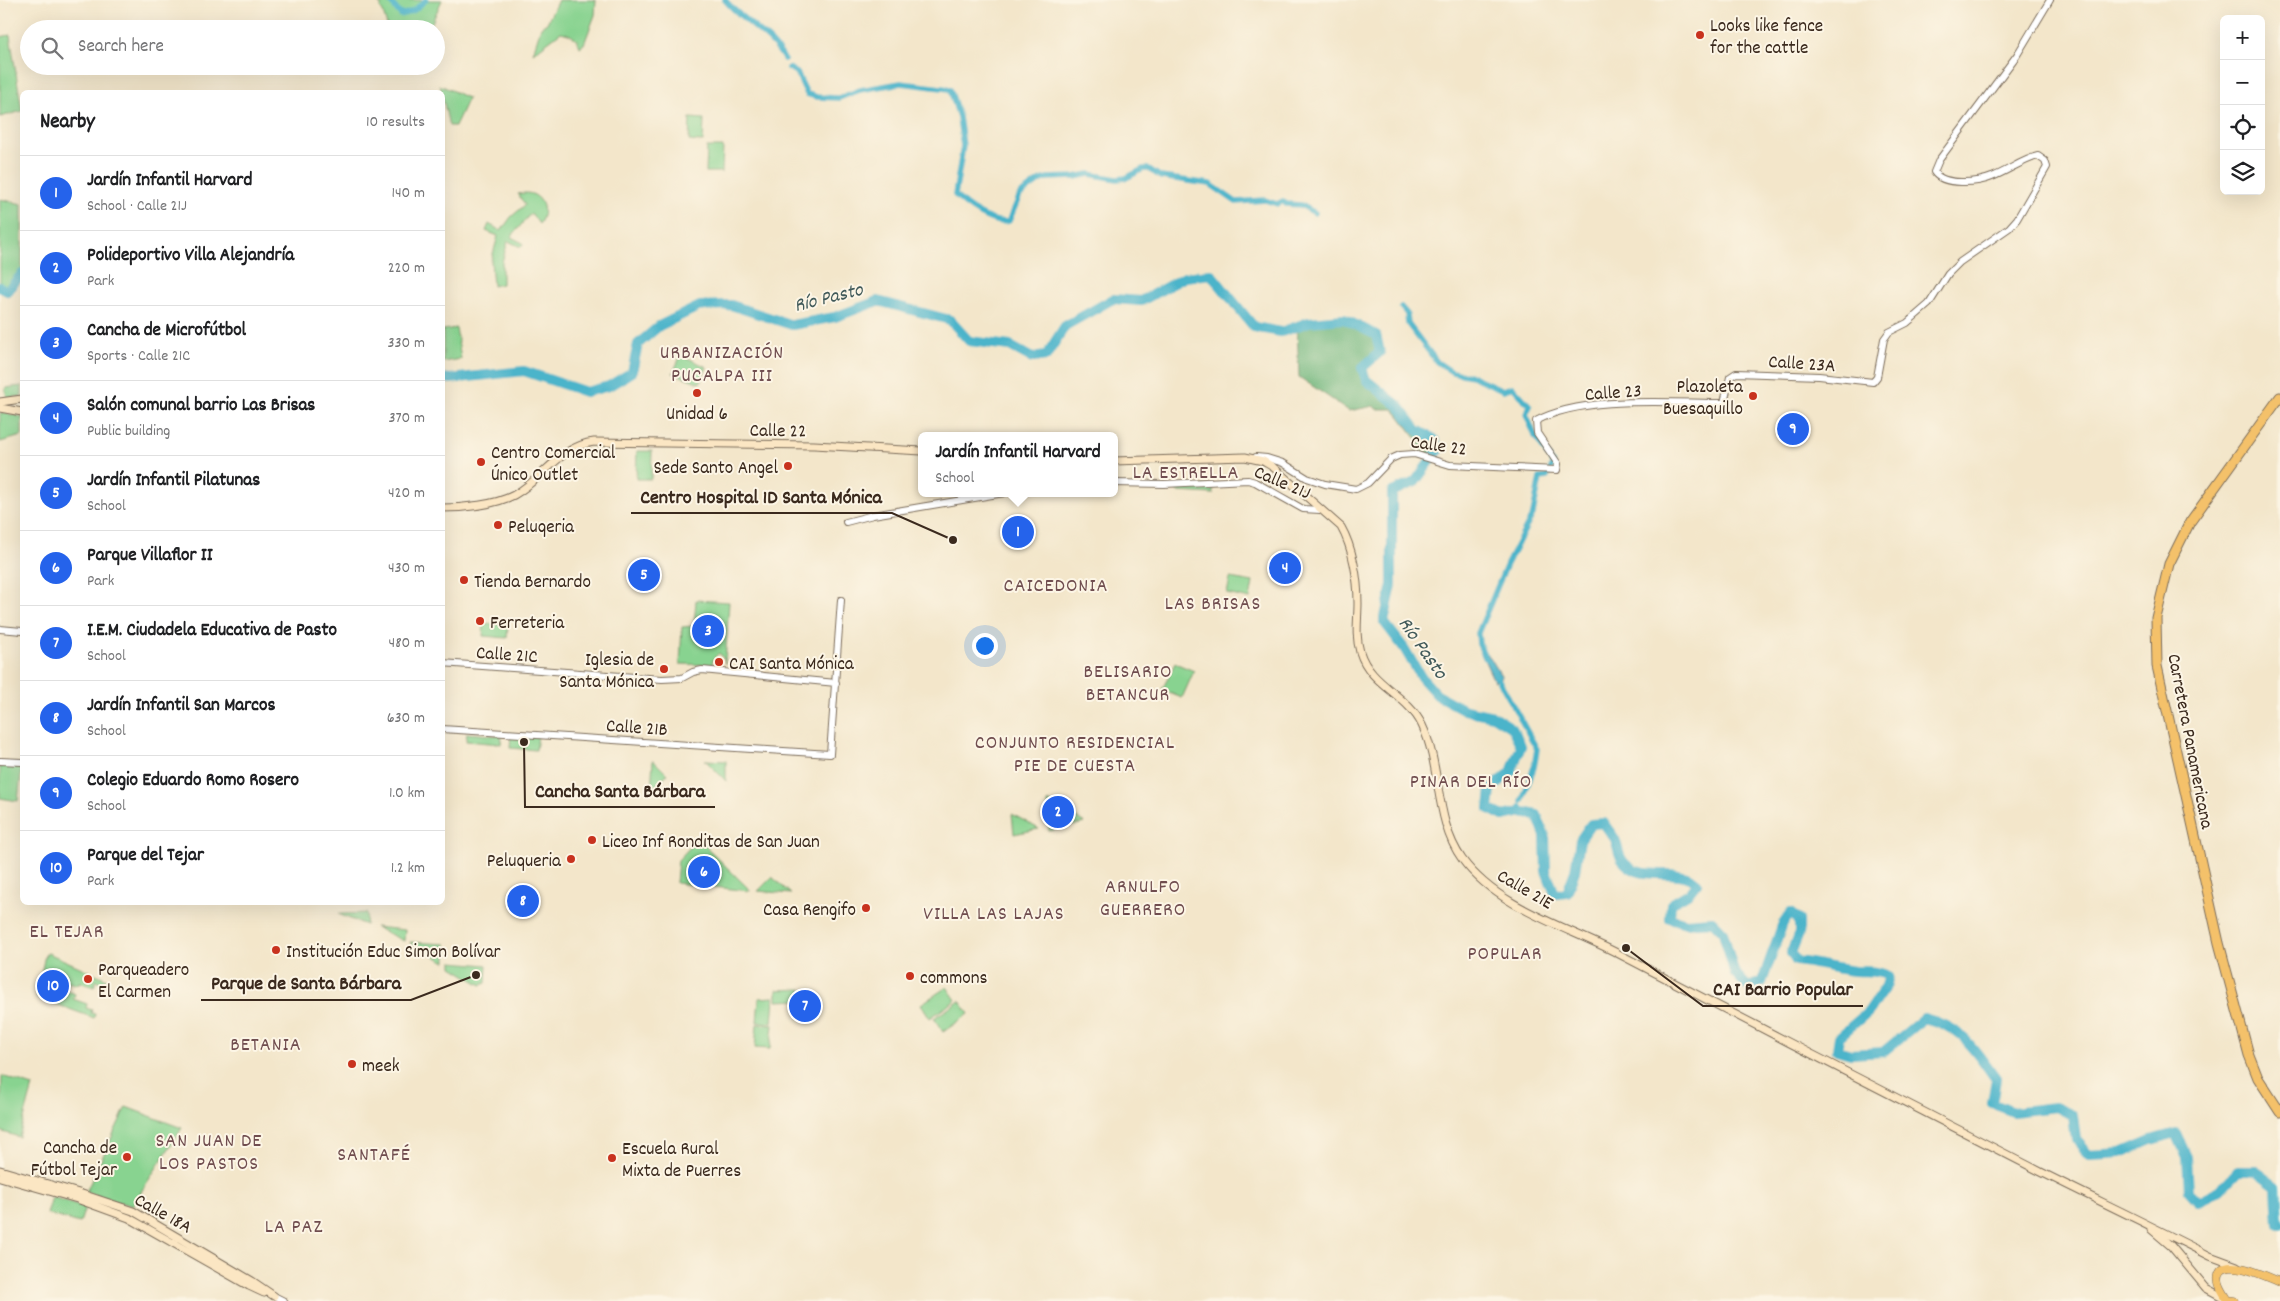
<!DOCTYPE html>
<meta charset="utf-8">
<style>
body{margin:0;font-family:Dekko,sans-serif;background:#f6f6f6;color:#202124}
.controls{position:absolute;right:15px;top:15px;display:grid;overflow:hidden;border-radius:8px;box-shadow:0 5px 20px #0002}
.controls button{width:45px;height:45px;display:grid;place-items:center;padding:0;border:0;border-bottom:1px solid #e0e0e0;background:#fff;color:#202124;font:25px sans-serif}
.you{position:absolute;left:984px;top:645px;width:18px;height:18px;margin:-12px;border:4px solid #fff;border-radius:50%;background:#1a73e8;box-shadow:0 0 0 8px #1a73e833}
.badge{display:grid;place-items:center;width:32px;height:32px;border-radius:50%;background:#2563eb;color:#fff;font-size:16px;font-weight:700}
.pin{position:absolute;translate:-50% -50%;border:2px solid #fff;box-shadow:0 1px 5px #0006}
.popup{position:absolute;left:918px;top:432px;width:200px;height:65px;box-sizing:border-box;display:grid;place-content:center;border-radius:8px;background:#fff;filter:drop-shadow(0 1px 4px #0005);font-size:16px;white-space:nowrap;color:#757577}
.popup b{font-size:19px;color:#202124}
.popup::after{content:'';position:absolute;left:50%;top:100%;margin-left:-10px;border:10px solid transparent;border-top-color:#fff}
.list{margin:0;padding:0;list-style:none}
h2{display:flex;justify-content:space-between;align-items:center;height:65px;margin:0;padding:0 20px;font-size:21px}
h2 small{font-size:16px;font-weight:400;color:#757577}
.list li{display:grid;grid-template-columns:32px 1fr auto;gap:15px;align-items:center;box-sizing:border-box;height:75px;padding:0 20px;border-top:1px solid #e0e0e0}
.list b{display:block;font-size:19px;white-space:nowrap}
.list p{margin:0;font-size:16px;white-space:nowrap;color:#757577}
.list em{font-size:16px;font-style:normal;color:#757577}
.icon{flex:none;width:28px;height:28px;fill:none;stroke:currentColor;stroke-width:2;stroke-linecap:round;stroke-linejoin:round}
.map{position:relative;flex:none;width:2280px;height:1301px;overflow:hidden}
.search{position:absolute;background:#fff;box-shadow:0 5px 20px #0002;left:20px;top:20px;width:425px;height:55px;display:flex;align-items:center;gap:12px;box-sizing:border-box;padding:0 18px;border-radius:28px;color:#757577;font-size:19px}
.panel{position:absolute;background:#fff;box-shadow:0 5px 20px #0002;left:20px;top:90px;width:425px;height:815px;border-radius:8px}
.map>svg:first-child{display:block}
.green{fill:#88d390;stroke:#627e57}
.forest{fill:#6eb57a;stroke:#54704c}
.water{fill:#4cb4ca;stroke:#446f74}
.lines{fill:none;stroke-linecap:round;stroke-linejoin:round}
.canal{stroke:#4cb4ca;stroke-width:5.5}
.river{stroke:#4cb4ca;stroke-width:10}
.tertiary-casing{stroke:#7b6c5a;stroke-width:8}
.secondary-casing{stroke:#7b6c5a;stroke-width:9}
.primary-casing{stroke:#7b6c5a;stroke-width:9}
.trunk-casing{stroke:#7b6c5a;stroke-width:11}
.tertiary{stroke:#fff;stroke-width:6}
.secondary{stroke:#fbe6c3;stroke-width:7}
.primary{stroke:#f4c16a;stroke-width:8}
.trunk{stroke:#f4c16a;stroke-width:9}
.poi-dot{fill:#c8321e;stroke:#fcf5e5;stroke-width:2}
.labels{text-anchor:middle;stroke-width:4;stroke-linejoin:round;paint-order:stroke}
.poi-label{font-size:19px;fill:#3b2a1e;stroke:#fcf5e5;text-anchor:start}
.street-label{font-size:19px;fill:#3b2a1e;stroke:#fcf5e5}
.water-label{font-size:20px;font-style:italic;fill:#415a5a;stroke:#fcf5e5}
.neighbourhood-label{font-size:20px;letter-spacing:1px;fill:#704d4f;stroke:#fcf5e5}
.leader{fill:none;stroke:#3b2a1e;stroke-width:2}
.callout-dot{fill:#3b2a1e;stroke:#fcf5e5;stroke-width:2}
.callout-label{font-size:20px;text-anchor:middle;font-weight:bold;fill:#3b2a1e;stroke:#fcf5e5;stroke-width:4;stroke-linejoin:round;paint-order:stroke}
</style>
<div class="map">
<svg width="2280" height="1301" viewBox="0 0 2280 1301">
<rect width="100%" height="100%" fill="#fcf5e5"/>
<filter id="ink" filterUnits="userSpaceOnUse"><feTurbulence type="fractalNoise" baseFrequency=".02" numOctaves="2"/><feDisplacementMap in="SourceGraphic" scale="10" xChannelSelector="R" yChannelSelector="G"/><feConvolveMatrix kernelMatrix="1 2 1 2 8 2 1 2 1" color-interpolation-filters="sRGB"/></filter>
<filter id="wash" filterUnits="userSpaceOnUse"><feTurbulence type="fractalNoise" baseFrequency=".0096" numOctaves="4" result="noise"/><feDisplacementMap in="SourceGraphic" scale="20" xChannelSelector="R" yChannelSelector="G"/><feGaussianBlur stdDeviation="1.12" result="paint"/><feColorMatrix in="noise" values="0 0 0 0 0 0 0 0 0 0 0 0 0 0 0 0 0 1.4 0 .05"/><feComposite in="paint" operator="in"/></filter>
<g filter="url(#wash)">
<rect width="100%" height="100%" fill="#f3e6ca"/>
<path class="green" d="M 381,0 L 442,0 L 429,29 L 388,29 L 383,12 L 380,8 L 382,6 L 379,4 Z
M 558,0 L 596,0 L 595,15 L 584,44 L 580,47 C 577,37 570,34 561,32 L 533,53 L 541,27 L 547,23 Z
M 10,35 L 22,111 L 0,117 L 0,37 Z
M 440,85 L 468,98 L 455,126 L 449,126 Z
M 690,118 L 704,119 L 703,142 L 689,141 Z
M 707,147 L 723,147 L 722,172 L 706,172 Z
M 524,193 C 542,192 549,211 539,224 L 531,213 L 511,237 L 523,243 L 521,247 L 508,241 L 502,262 L 502,284 L 493,286 L 491,261 L 498,236 L 486,231 L 489,224 L 501,231 L 511,217 L 525,205 L 518,194 Z
M 0,199 L 22,204 L 22,274 L 7,291 L 0,287 Z
M 456,328 L 461,359 L 443,362 L 443,330 Z
M 681,355 L 707,367 L 700,383 L 673,373 Z
M 22,386 L 22,396 L 7,398 L 5,388 Z
M 0,413 L 5,413 L 22,417 L 22,436 L 0,442 Z
M 637,451 L 652,451 L 651,479 L 636,479 Z
M 1214,485 L 1213,494 L 1179,492 L 1174,488 Z
M 1230,578 L 1253,582 L 1250,599 L 1227,594 Z
M 696,600 L 729,602 L 725,664 L 724,659 L 719,653 L 713,659 L 712,665 L 680,664 L 682,627 L 694,626 Z
M 484,623 L 508,625 L 507,638 L 483,636 Z
M 1175,663 L 1194,671 L 1182,698 L 1162,690 Z
M 467,733 L 502,736 L 501,744 L 466,741 Z
M 511,734 L 538,736 L 536,750 L 510,748 Z
M 653,760 L 667,774 L 652,790 L 651,790 Z
M 705,760 L 726,761 L 726,781 Z
M 0,763 L 22,765 L 18,801 L 0,798 Z
M 1048,801 L 1085,823 L 1049,831 Z
M 1012,814 L 1039,829 L 1014,834 Z
M 698,839 L 750,890 L 750,891 L 676,883 L 678,860 Z
M 772,877 L 791,894 L 758,891 Z
M 367,913 L 366,925 L 338,914 Z
M 375,927 L 405,930 L 404,941 Z
M 410,942 L 446,944 L 446,962 L 411,944 Z
M 48,953 L 107,979 L 105,984 L 96,981 L 94,987 L 79,982 L 78,985 L 69,982 L 66,990 L 75,994 L 73,999 L 87,1004 L 86,1008 L 92,1010 L 91,1013 L 95,1014 L 94,1018 L 36,997 L 45,955 Z
M 452,962 L 487,965 L 486,983 L 481,985 L 452,967 Z
M 947,987 L 956,1000 L 930,1018 L 921,1004 Z
M 802,989 L 802,1000 L 777,1001 L 777,990 Z
M 774,997 L 772,1023 L 757,1022 L 759,998 Z
M 960,1001 L 969,1014 L 943,1032 L 934,1018 Z
M 757,1024 L 773,1025 L 770,1049 L 755,1048 Z
M 2,1076 L 33,1086 L 19,1137 L 0,1131 Z
M 126,1107 L 182,1128 L 132,1206 L 86,1192 Z
M 52,1197 L 85,1207 L 80,1223 L 47,1214 Z"/>
<path class="forest" d="M 1344,321 L 1375,336 L 1378,351 L 1359,367 L 1363,380 L 1397,406 L 1414,431 L 1432,441 L 1436,448 L 1433,454 L 1414,449 L 1419,446 L 1420,442 C 1409,431 1403,419 1393,409 L 1376,409 L 1374,406 L 1349,411 L 1299,377 L 1297,328 L 1309,324 Z"/>
<path class="water" d="M 1485,653 L 1490,657 L 1502,677 L 1494,681 L 1482,655 Z"/>
<g class="lines">
<path class="canal" d="M 389,0 L 401,15 L 413,11 L 426,0
M 725,0 C 743,22 770,34 784,59
M 789,68 L 797,73 L 807,94 L 817,97 L 839,98 L 860,90 L 901,83 L 950,89 L 959,117 L 963,146 L 955,195 C 965,206 993,226 1009,221 L 1020,195 L 1039,181 L 1047,178 L 1075,177 L 1089,174 L 1117,179 L 1126,178 L 1143,169 L 1149,169 L 1161,177 L 1210,184 L 1236,202 L 1265,200 L 1277,204 L 1283,201 L 1286,204 L 1301,205 L 1315,213
M 1401,307 L 1407,314 L 1408,324 L 1437,362 L 1452,372 L 1472,376 L 1503,390 L 1513,387 L 1530,406 L 1526,414 L 1535,436 L 1553,464 L 1547,477 L 1540,478 L 1533,514 L 1507,564 L 1478,633 L 1479,644 L 1486,659
M 1495,673 L 1537,749 L 1534,767 L 1522,801
M 1521,807 L 1522,812"/>
<path class="river" d="M 0,287 L 7,291 L 22,274
M 442,378 L 450,379 L 524,371 L 586,392 L 609,386 L 632,372 L 638,344 L 659,326 L 700,306 L 731,305 L 792,325 L 835,317 L 878,301 L 950,320 L 969,341 L 1010,346 L 1032,358 L 1046,356 L 1065,326 L 1113,299 L 1141,301 L 1185,277 L 1211,274 L 1254,327 L 1281,332 L 1309,322 L 1344,319 L 1376,335 L 1380,352 L 1362,368 L 1366,380 L 1399,406 L 1417,430 L 1434,439 L 1439,449 L 1415,482 L 1392,492 L 1392,585 L 1384,622 L 1404,648 L 1421,677 L 1437,695 L 1465,710 L 1493,716 L 1512,728 L 1521,746 L 1511,772 L 1491,789 L 1489,809 L 1503,816 L 1522,812 L 1537,815 L 1545,836 L 1546,871 L 1555,894 L 1567,893 L 1575,871 L 1580,840 L 1591,824 L 1604,823 C 1607,829 1612,834 1615,839 C 1618,846 1618,855 1623,861 C 1642,885 1674,864 1697,883 L 1689,893 L 1671,904 L 1670,918 L 1686,923 L 1712,921 L 1723,932 L 1734,972 L 1748,987 L 1762,982 L 1783,923 L 1790,913 L 1799,920 L 1799,933 L 1791,953 L 1796,961 C 1816,963 1835,969 1855,971 C 1869,972 1875,970 1889,976 L 1886,986 L 1868,1012 L 1839,1037 L 1837,1050 L 1851,1054 L 1883,1052 L 1924,1018 C 1964,1028 1973,1048 1996,1079 L 1992,1103 L 2013,1112 L 2055,1107 L 2073,1115 L 2076,1140 L 2090,1155 L 2121,1153 L 2151,1140 L 2176,1133 L 2187,1157 L 2189,1191 L 2198,1201 L 2220,1190 L 2238,1171 L 2256,1171 L 2276,1186 L 2278,1224 L 2280,1224"/>
</g>
</g>
<g filter="url(#ink)">
<g class="lines">
<defs>
<path id="tertiary" d="M 1256,457 L 1267,458 L 1283,463 L 1307,478 L 1325,484 L 1356,489 L 1368,483 L 1391,459 L 1400,455 L 1414,454 L 1450,465 L 1557,470 L 1558,464 L 1537,433 L 1536,421 C 1584,395 1670,403 1724,403 L 1730,377 L 1736,373 L 1819,376 L 1873,382 L 1877,377 L 1884,339 L 1889,332 L 1907,323 L 1929,304 L 1948,274 L 1960,262 L 2009,228 L 2017,219 L 2047,167 L 2045,161 L 2038,156 C 2022,160 2008,171 1992,177 C 1978,183 1943,186 1934,172 L 1939,160 L 2017,55 L 2050,0
M 1114,483 L 1164,484 L 1248,480 L 1255,482 L 1303,509 L 1320,510
M 846,522 L 873,515 L 1004,493
M 0,629 L 22,631
M 442,663 L 662,679 L 682,678 L 693,672 L 702,670 L 836,683
M 442,729 L 830,754 L 841,600
M 0,761 L 22,762
M 274,1296 L 284,1301"/>
<path id="secondary" d="M 0,402 L 22,399
M 0,408 L 22,412
M 1114,461 L 1245,457 L 1263,461 L 1273,467 L 1341,527 C 1353,548 1358,579 1358,603 C 1358,620 1355,635 1360,652 C 1370,685 1408,695 1422,725 C 1442,767 1434,820 1462,859 C 1498,908 1565,926 1617,953 C 1758,1027 1899,1099 2041,1172 C 2097,1200 2154,1227 2210,1256 L 2237,1266
M 442,508 C 464,508 495,505 514,495 C 543,479 560,446 594,442 L 814,445 L 922,451
M 0,1170 L 79,1193 L 133,1211 L 252,1281 L 274,1296
M 0,1177 L 77,1199 L 129,1218 L 249,1286 L 264,1293
M 2151,1229 L 2171,1246 L 2206,1288 L 2228,1300"/>
<path id="primary" d="M 2234,1301 L 2228,1300 C 2223,1292 2214,1280 2221,1271 C 2232,1259 2267,1277 2280,1282"/>
<path id="trunk" d="M 2280,397 L 2190,522 L 2169,564 L 2156,618 L 2157,666 L 2219,943 L 2249,1055 L 2258,1078 L 2280,1112"/>
</defs>
<use href="#tertiary" class="tertiary-casing"/>
<use href="#secondary" class="secondary-casing"/>
<use href="#primary" class="primary-casing"/>
<use href="#trunk" class="trunk-casing"/>
<use href="#tertiary" class="tertiary"/>
<use href="#secondary" class="secondary"/>
<use href="#primary" class="primary"/>
<use href="#trunk" class="trunk"/>
</g>
</g>
<g class="poi-dot">
<circle cx="1700" cy="35" r="5"/>
<circle cx="697" cy="393" r="5"/>
<circle cx="1753" cy="396" r="5"/>
<circle cx="481" cy="462" r="5"/>
<circle cx="788" cy="466" r="5"/>
<circle cx="498" cy="525" r="5"/>
<circle cx="464" cy="580" r="5"/>
<circle cx="480" cy="621" r="5"/>
<circle cx="719" cy="662" r="5"/>
<circle cx="664" cy="669" r="5"/>
<circle cx="592" cy="840" r="5"/>
<circle cx="571" cy="859" r="5"/>
<circle cx="866" cy="908" r="5"/>
<circle cx="276" cy="950" r="5"/>
<circle cx="910" cy="976" r="5"/>
<circle cx="88" cy="979" r="5"/>
<circle cx="352" cy="1064" r="5"/>
<circle cx="127" cy="1157" r="5"/>
<circle cx="612" cy="1158" r="5"/>
</g>
<g class="labels">
<g class="poi-label">
<text x="1710" y="31">Looks like fence<tspan x="1710" dy="22">for the cattle</tspan></text>
<text x="1743" y="392" text-anchor="end">Plazoleta<tspan x="1743" dy="22">Buesaquillo</tspan></text>
<text x="697" y="419" text-anchor="middle">Unidad 6</text>
<text x="491" y="458">Centro Comercial<tspan x="491" dy="22">Único Outlet</tspan></text>
<text x="778" y="473" text-anchor="end">Sede Santo Angel</text>
<text x="508" y="532">Peluqeria</text>
<text x="474" y="587">Tienda Bernardo</text>
<text x="490" y="628">Ferreteria</text>
<text x="654" y="665" text-anchor="end">Iglesia de<tspan x="654" dy="22">Santa Mónica</tspan></text>
<text x="729" y="669">CAI Santa Mónica</text>
<text x="602" y="847">Liceo Inf Ronditas de San Juan</text>
<text x="561" y="866" text-anchor="end">Peluqueria</text>
<text x="856" y="915" text-anchor="end">Casa Rengifo</text>
<text x="286" y="957">Institución Educ Simon Bolívar</text>
<text x="98" y="975">Parqueadero<tspan x="98" dy="22">El Carmen</tspan></text>
<text x="920" y="983">commons</text>
<text x="362" y="1071">meek</text>
<text x="117" y="1153" text-anchor="end">Cancha de<tspan x="117" dy="22">Fútbol Tejar</tspan></text>
<text x="622" y="1154">Escuela Rural<tspan x="622" dy="22">Mixta de Puerres</tspan></text>
</g>
<g class="street-label">
<text transform="translate(1802 362) rotate(4)" y="7">Calle 23A</text>
<text transform="translate(1613 391) rotate(-4)" y="7">Calle 23</text>
<text transform="translate(778 429) rotate(1)" y="7">Calle 22</text>
<text transform="translate(1439 444) rotate(8)" y="7">Calle 22</text>
<text transform="translate(1283 481) rotate(23)" y="7">Calle 21J</text>
<text transform="translate(507 653) rotate(4)" y="7">Calle 21C</text>
<text transform="translate(637 726) rotate(4)" y="7">Calle 21B</text>
<text transform="translate(2192 741) rotate(79)" y="7">Carretera Panamericana</text>
<text transform="translate(1526 888) rotate(30)" y="7">Calle 21E</text>
<text transform="translate(164 1212) rotate(29)" y="7">Calle 18A</text>
</g>
<g class="water-label">
<text transform="translate(828 296) rotate(-14)" y="7">Río Pasto</text>
<text transform="translate(1424 647) rotate(55)" y="7">Río Pasto</text>
</g>
<g class="neighbourhood-label">
<text x="722" y="358">URBANIZACIÓN<tspan x="722" dy="23">PUCALPA III</tspan></text>
<text x="1186" y="478">LA ESTRELLA</text>
<text x="1056" y="591">CAICEDONIA</text>
<text x="1213" y="609">LAS BRISAS</text>
<text x="1128" y="677">BELISARIO<tspan x="1128" dy="23">BETANCUR</tspan></text>
<text x="1075" y="748">CONJUNTO RESIDENCIAL<tspan x="1075" dy="23">PIE DE CUESTA</tspan></text>
<text x="1471" y="787">PINAR DEL RÍO</text>
<text x="1143" y="892">ARNULFO<tspan x="1143" dy="23">GUERRERO</tspan></text>
<text x="994" y="919">VILLA LAS LAJAS</text>
<text x="67" y="937">EL TEJAR</text>
<text x="1505" y="959">POPULAR</text>
<text x="266" y="1050">BETANIA</text>
<text x="209" y="1146">SAN JUAN DE<tspan x="209" dy="23">LOS PASTOS</tspan></text>
<text x="374" y="1160">SANTAFÉ</text>
<text x="294" y="1232">LA PAZ</text>
</g>
</g>
<path class="leader" d="M953 540L892 513H631M524 742L525 807H715M476 975L411 1000H201M1626 948L1703 1006H1863"/>
<g class="callout-dot">
<circle cx="953" cy="540" r="5"/>
<circle cx="524" cy="742" r="5"/>
<circle cx="476" cy="975" r="5"/>
<circle cx="1626" cy="948" r="5"/>
</g>
<g class="callout-label">
<text x="761" y="503">Centro Hospital 1D Santa Mónica</text>
<text x="620" y="797">Cancha Santa Bárbara</text>
<text x="306" y="989">Parque de Santa Bárbara</text>
<text x="1783" y="995">CAI Barrio Popular</text>
</g>
</svg>
<div class="controls">
<button>+</button>
<button>−</button>
<button><svg class="icon" aria-label="locate" viewBox="0 0 24 24"><circle cx="12" cy="12" r="6"/><path d="M12 2v4M12 18v4M2 12h4M18 12h4"/></svg></button>
<button><svg class="icon" aria-label="layers" viewBox="0 0 24 24"><path d="M12 4l9 5-9 5-9-5zM3 14l9 5 9-5"/></svg></button>
</div>
<div class="you"></div>
<div class="pin badge" style="left:1018px;top:532px">1</div>
<div class="popup"><b>Jardín Infantil Harvard</b>School</div>
<div class="pin badge" style="left:1058px;top:812px">2</div>
<div class="pin badge" style="left:708px;top:631px">3</div>
<div class="pin badge" style="left:1285px;top:568px">4</div>
<div class="pin badge" style="left:644px;top:575px">5</div>
<div class="pin badge" style="left:704px;top:872px">6</div>
<div class="pin badge" style="left:805px;top:1006px">7</div>
<div class="pin badge" style="left:523px;top:901px">8</div>
<div class="pin badge" style="left:1793px;top:429px">9</div>
<div class="pin badge" style="left:53px;top:986px">10</div>
<div class="search"><svg class="icon" aria-label="search" viewBox="0 0 24 24"><circle cx="10" cy="10" r="6"/><path d="M15 15l6 6"/></svg>Search here</div>
<section class="panel">
<h2>Nearby<small>10 results</small></h2>
<ul class="list">
<li><span class="badge">1</span><div><b>Jardín Infantil Harvard</b><p>School · Calle 21J</p></div><em>140 m</em></li>
<li><span class="badge">2</span><div><b>Polideportivo Villa Alejandría</b><p>Park</p></div><em>220 m</em></li>
<li><span class="badge">3</span><div><b>Cancha de Microfútbol</b><p>Sports · Calle 21C</p></div><em>330 m</em></li>
<li><span class="badge">4</span><div><b>Salón comunal barrio Las Brisas</b><p>Public building</p></div><em>370 m</em></li>
<li><span class="badge">5</span><div><b>Jardín Infantil Pilatunas</b><p>School</p></div><em>420 m</em></li>
<li><span class="badge">6</span><div><b>Parque Villaflor II</b><p>Park</p></div><em>430 m</em></li>
<li><span class="badge">7</span><div><b>I.E.M. Ciudadela Educativa de Pasto</b><p>School</p></div><em>480 m</em></li>
<li><span class="badge">8</span><div><b>Jardín Infantil San Marcos</b><p>School</p></div><em>630 m</em></li>
<li><span class="badge">9</span><div><b>Colegio Eduardo Romo Rosero</b><p>School</p></div><em>1.0 km</em></li>
<li><span class="badge">10</span><div><b>Parque del Tejar</b><p>Park</p></div><em>1.2 km</em></li>
</ul>
</section>
</div>
